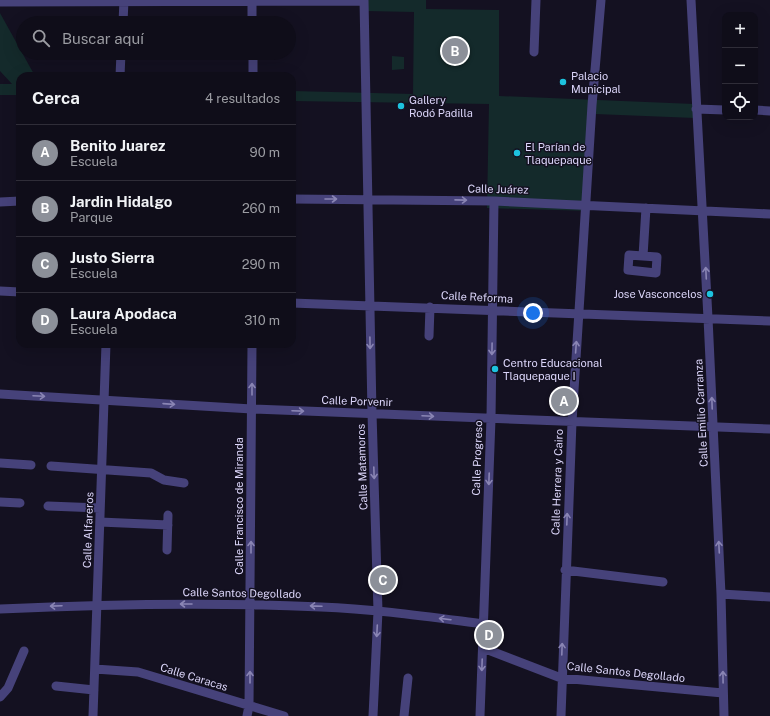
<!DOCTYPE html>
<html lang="es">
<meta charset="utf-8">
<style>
body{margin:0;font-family:"Public Sans",sans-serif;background:#1d1b26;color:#f1f3f6}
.controls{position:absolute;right:12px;top:12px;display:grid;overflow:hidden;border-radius:8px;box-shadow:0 4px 16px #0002}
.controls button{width:36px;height:36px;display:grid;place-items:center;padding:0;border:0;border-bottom:1px solid #2f2d38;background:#0f0d19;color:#f1f3f6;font:20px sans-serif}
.you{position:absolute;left:533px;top:313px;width:14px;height:14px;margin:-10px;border:3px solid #fff;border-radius:50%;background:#1a73e8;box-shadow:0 0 0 6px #1a73e833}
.badge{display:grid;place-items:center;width:26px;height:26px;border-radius:50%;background:#8c9099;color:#fff;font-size:13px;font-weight:700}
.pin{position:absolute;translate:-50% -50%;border:2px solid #fff;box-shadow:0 1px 4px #0006}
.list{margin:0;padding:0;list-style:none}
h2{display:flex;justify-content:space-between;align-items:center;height:52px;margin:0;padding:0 16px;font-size:17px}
h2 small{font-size:13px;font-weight:400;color:#9b9ca2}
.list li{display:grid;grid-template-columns:26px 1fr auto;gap:12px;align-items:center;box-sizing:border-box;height:56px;padding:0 16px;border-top:1px solid #2f2d38}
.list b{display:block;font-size:15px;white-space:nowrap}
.list p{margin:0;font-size:13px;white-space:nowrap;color:#9b9ca2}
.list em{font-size:13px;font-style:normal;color:#9b9ca2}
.icon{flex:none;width:22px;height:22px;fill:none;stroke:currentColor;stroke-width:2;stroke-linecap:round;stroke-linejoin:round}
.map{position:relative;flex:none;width:770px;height:716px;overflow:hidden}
.search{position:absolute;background:#0f0d19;box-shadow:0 4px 16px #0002;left:16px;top:16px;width:280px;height:44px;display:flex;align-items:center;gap:10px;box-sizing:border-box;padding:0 14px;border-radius:22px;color:#9b9ca2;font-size:15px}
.panel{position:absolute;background:#0f0d19;box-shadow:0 4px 16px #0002;left:16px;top:72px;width:280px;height:276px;border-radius:12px}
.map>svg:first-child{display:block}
.green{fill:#142a2b}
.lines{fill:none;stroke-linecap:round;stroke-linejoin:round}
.minor{stroke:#46427a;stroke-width:9}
.oneway{stroke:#8a85b4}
.poi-dot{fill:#1dc3df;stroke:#141121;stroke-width:1.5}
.labels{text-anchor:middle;stroke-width:3;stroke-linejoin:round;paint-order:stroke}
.poi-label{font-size:11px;fill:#dcd6fa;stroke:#141121;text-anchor:start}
.street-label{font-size:11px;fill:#dcd6fa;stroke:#141121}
</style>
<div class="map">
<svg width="770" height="716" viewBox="0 0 770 716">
<rect width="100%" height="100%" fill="#141121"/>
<path class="green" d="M 366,0 L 426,0 L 426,9 L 499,10 L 499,96 L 694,104 L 695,118 L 595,114 L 589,211 L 487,208 L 489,104 L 292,101 L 292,91 L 413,94 L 414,12 L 366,11 Z
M 0,13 L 35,76 L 20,76 L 20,95 L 0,95 L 0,84 L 12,84 L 0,71 Z
M 392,56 L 404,57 L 404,69 L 392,70 Z"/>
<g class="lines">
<path class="minor" d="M 252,0 L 252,23
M 364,0 L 372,413 L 378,611 L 373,716
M 691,0 L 708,318 L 721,594 L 724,716
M 0,2 L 364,1
M 123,23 L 124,0
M 534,52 L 536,0
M 253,53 L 253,76
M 120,76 L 121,53
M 696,109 L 725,110
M 755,110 L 770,111
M 292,199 L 494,201 L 770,214
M 0,202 L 20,201
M 629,255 L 657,257 L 656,273 L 628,270 Z
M 643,256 L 646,208
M 0,291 L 20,292
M 292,303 L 770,321
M 429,336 L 430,307
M 0,394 L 252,409 L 770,429
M 0,463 L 31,465
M 51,466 L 151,473 L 164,480 L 184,483
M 0,502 L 20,503
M 48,506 L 100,508
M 100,522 L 168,525
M 167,550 L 168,515
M 565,570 L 663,582
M 721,594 L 770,597
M 0,609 C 107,604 214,602 321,607 C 376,609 430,617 484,624
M 483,648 L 561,678 L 723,693
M 95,669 L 138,672 L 284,716
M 56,686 L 94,690
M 0,697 L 8,688 L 24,651
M 93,716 L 106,344
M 247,716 L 249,706 L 252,344
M 404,716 L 408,678
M 480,716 L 491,419 L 494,201
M 561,716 L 572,422 L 592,105 L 601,0"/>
</g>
<defs><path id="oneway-shaft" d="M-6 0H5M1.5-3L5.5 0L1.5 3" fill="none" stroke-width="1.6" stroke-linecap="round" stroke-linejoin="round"/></defs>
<g class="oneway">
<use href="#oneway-shaft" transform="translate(331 199)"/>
<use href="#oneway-shaft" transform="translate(461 200) rotate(1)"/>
<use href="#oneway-shaft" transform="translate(706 273) rotate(-93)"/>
<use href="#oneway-shaft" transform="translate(370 343) rotate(89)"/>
<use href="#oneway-shaft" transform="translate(576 347) rotate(-86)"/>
<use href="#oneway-shaft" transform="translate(492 349) rotate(91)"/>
<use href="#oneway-shaft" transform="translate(252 389) rotate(-90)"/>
<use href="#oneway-shaft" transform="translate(39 396) rotate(3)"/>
<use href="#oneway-shaft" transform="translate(712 403) rotate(-92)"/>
<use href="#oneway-shaft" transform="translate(169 404) rotate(4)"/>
<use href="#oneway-shaft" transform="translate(298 411) rotate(2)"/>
<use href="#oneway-shaft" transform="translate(428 416) rotate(3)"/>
<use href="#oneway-shaft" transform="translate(374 473) rotate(88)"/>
<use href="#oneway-shaft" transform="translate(489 479) rotate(92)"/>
<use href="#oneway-shaft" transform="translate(567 519) rotate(-88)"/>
<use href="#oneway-shaft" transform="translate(251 547) rotate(-90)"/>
<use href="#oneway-shaft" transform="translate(719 547) rotate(-93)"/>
<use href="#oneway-shaft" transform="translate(186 604) rotate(180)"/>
<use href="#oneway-shaft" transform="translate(56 606) rotate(178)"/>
<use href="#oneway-shaft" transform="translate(316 606) rotate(-178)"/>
<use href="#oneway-shaft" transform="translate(445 619) rotate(-173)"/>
<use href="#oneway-shaft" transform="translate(377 631) rotate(93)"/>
<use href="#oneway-shaft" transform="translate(562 649) rotate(-88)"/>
<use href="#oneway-shaft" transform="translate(482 665) rotate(92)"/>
<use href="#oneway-shaft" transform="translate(250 677) rotate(-90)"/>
<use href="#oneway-shaft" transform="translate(723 677) rotate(-91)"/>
</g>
<g class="poi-dot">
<circle cx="563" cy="82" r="4"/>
<circle cx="401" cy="106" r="4"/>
<circle cx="517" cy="153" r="4"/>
<circle cx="710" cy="294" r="4"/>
<circle cx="495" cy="369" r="4"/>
</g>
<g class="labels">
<g class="poi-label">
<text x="571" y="80">Palacio<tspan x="571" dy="13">Municipal</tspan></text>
<text x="409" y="104">Gallery<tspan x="409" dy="13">Rodó Padilla</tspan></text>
<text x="525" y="151">El Parían de<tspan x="525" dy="13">Tlaquepaque</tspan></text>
<text x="702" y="298" text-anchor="end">Jose Vasconcelos</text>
<text x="503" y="367">Centro Educacional<tspan x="503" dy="13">Tlaquepaque I</tspan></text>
</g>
<g class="street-label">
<text transform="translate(498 189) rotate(1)" y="4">Calle Juárez</text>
<text transform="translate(477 297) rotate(3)" y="4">Calle Reforma</text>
<text transform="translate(357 401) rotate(2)" y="4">Calle Porvenir</text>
<text transform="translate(701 413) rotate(-93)" y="4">Calle Emilio Carranza</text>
<text transform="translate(477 458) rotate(-88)" y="4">Calle Progreso</text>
<text transform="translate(362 467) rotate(-92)" y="4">Calle Matamoros</text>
<text transform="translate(557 482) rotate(-88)" y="4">Calle Herrera y Cairo</text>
<text transform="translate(239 506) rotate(-90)" y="4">Calle Francisco de Miranda</text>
<text transform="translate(88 530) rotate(-88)" y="4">Calle Alfareros</text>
<text transform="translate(242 593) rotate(1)" y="4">Calle Santos Degollado</text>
<text transform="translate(626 672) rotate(6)" y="4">Calle Santos Degollado</text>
<text transform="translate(194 677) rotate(17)" y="4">Calle Caracas</text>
</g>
</g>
</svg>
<div class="controls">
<button>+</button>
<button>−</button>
<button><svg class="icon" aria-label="locate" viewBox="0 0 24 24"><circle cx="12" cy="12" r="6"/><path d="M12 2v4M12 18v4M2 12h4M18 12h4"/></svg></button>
</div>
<div class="you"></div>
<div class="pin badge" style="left:564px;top:401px">A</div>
<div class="pin badge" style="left:455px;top:51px">B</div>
<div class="pin badge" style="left:383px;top:580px">C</div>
<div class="pin badge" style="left:489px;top:635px">D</div>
<div class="search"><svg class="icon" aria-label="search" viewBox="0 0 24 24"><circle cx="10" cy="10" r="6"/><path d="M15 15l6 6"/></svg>Buscar aquí</div>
<section class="panel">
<h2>Cerca<small>4 resultados</small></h2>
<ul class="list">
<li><span class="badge">A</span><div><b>Benito Juarez</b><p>Escuela</p></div><em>90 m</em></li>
<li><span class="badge">B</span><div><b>Jardin Hidalgo</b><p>Parque</p></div><em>260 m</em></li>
<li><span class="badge">C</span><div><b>Justo Sierra</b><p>Escuela</p></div><em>290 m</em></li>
<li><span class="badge">D</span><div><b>Laura Apodaca</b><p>Escuela</p></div><em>310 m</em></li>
</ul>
</section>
</div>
